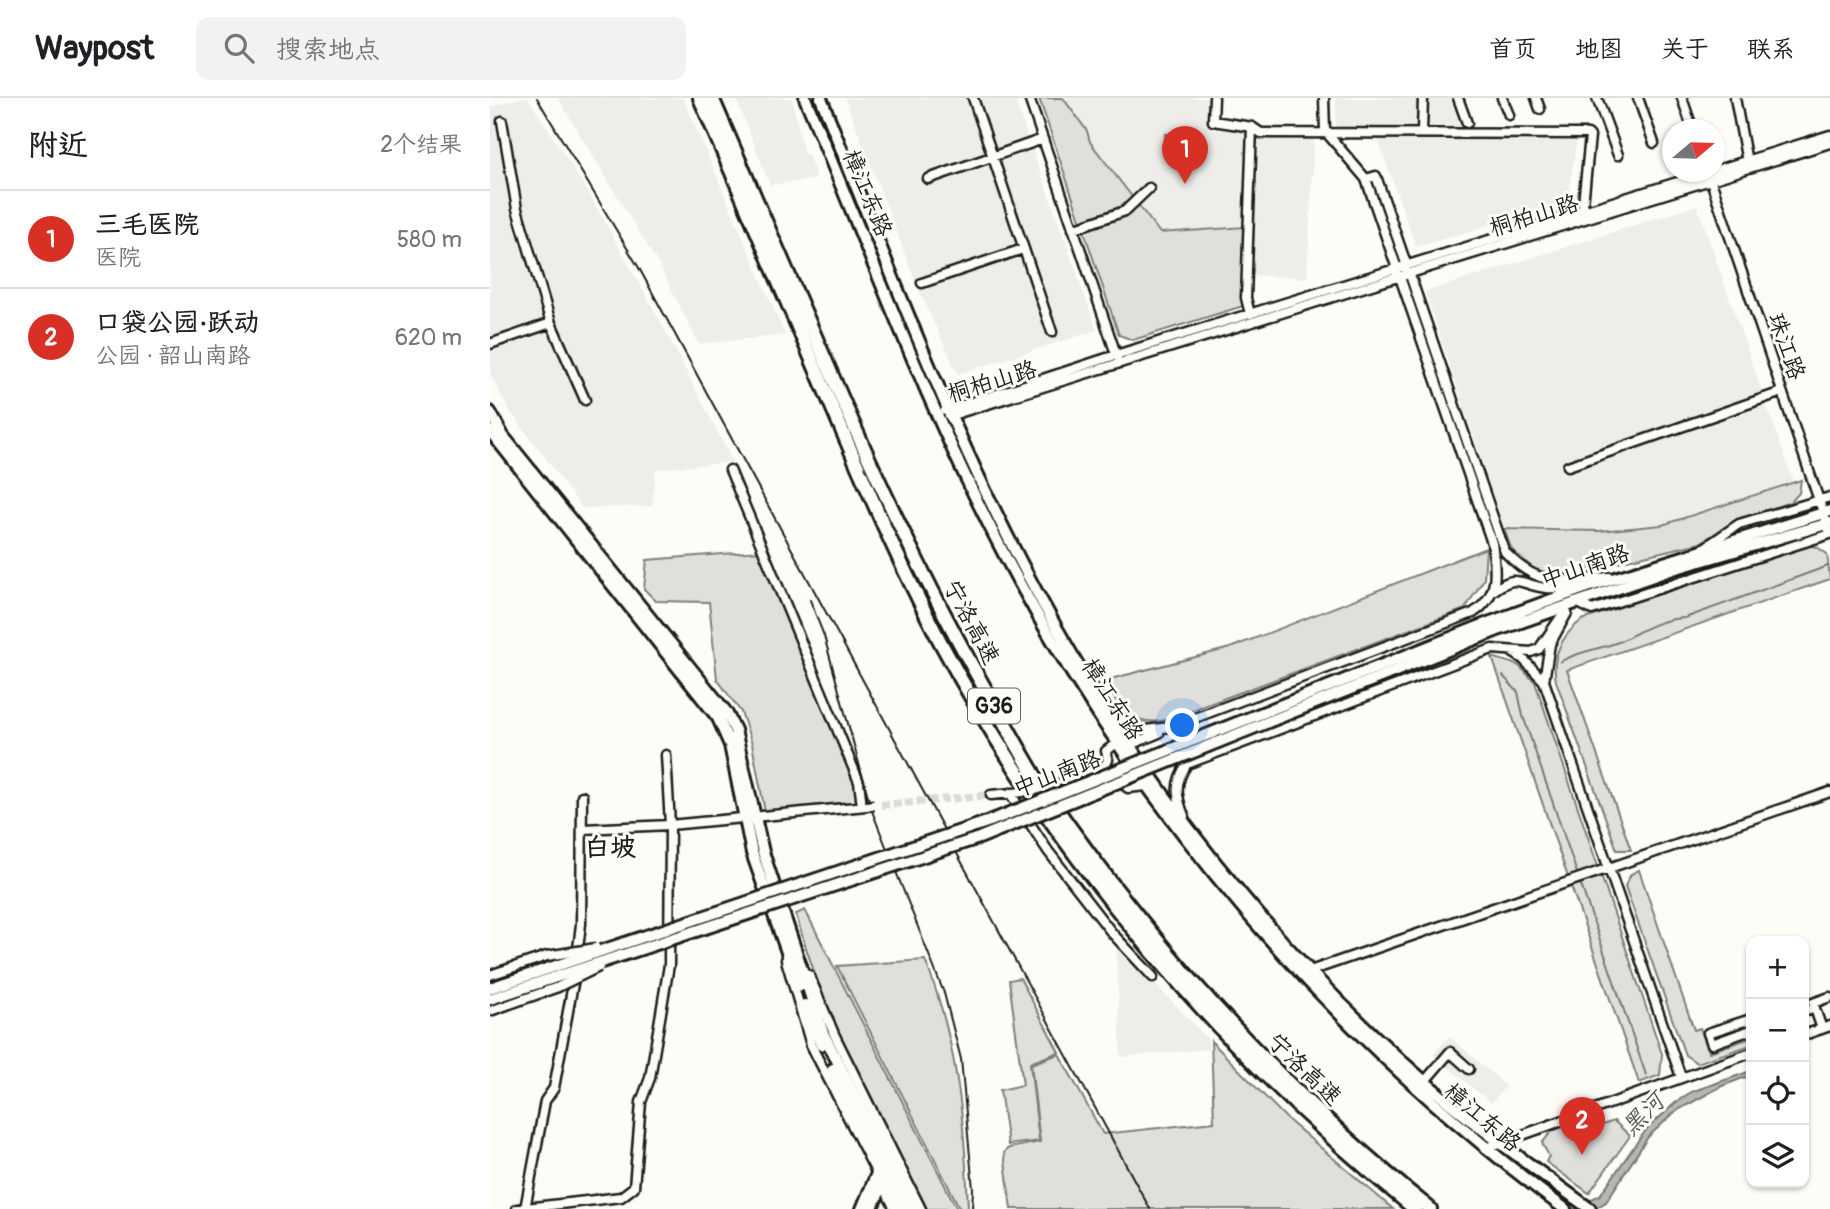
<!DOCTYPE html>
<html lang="zh">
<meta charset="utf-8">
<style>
body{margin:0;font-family:Pangolin,"LXGW WenKai TC",sans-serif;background:#f2f2f2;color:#202124}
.controls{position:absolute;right:21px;bottom:21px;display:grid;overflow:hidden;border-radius:14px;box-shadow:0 2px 5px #0004}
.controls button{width:63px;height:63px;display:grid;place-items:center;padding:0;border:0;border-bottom:2px solid #e0e0e0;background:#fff;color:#202124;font:35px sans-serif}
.compass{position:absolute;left:1172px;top:21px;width:63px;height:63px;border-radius:50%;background:#fff;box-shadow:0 2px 5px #0004;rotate:71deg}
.you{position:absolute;left:693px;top:628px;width:24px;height:24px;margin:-18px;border:5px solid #fff;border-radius:50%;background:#1a73e8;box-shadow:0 0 0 10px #1a73e833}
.badge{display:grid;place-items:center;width:46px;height:46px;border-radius:50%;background:#d93025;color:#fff;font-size:23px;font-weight:700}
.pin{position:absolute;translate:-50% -58px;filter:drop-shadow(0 2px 4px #0008)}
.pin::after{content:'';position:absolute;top:37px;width:24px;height:21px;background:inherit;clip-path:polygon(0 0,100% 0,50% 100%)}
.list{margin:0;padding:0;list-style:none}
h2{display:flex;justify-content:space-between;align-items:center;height:91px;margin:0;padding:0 28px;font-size:30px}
h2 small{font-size:23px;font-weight:400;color:#757577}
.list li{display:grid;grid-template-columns:46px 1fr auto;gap:21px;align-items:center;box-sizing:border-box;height:98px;padding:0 28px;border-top:2px solid #e0e0e0}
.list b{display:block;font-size:26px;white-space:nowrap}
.list p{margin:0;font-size:23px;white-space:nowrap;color:#757577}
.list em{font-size:23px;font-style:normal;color:#757577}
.icon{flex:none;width:38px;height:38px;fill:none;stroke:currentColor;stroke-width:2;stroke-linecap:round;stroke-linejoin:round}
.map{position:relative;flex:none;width:1340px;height:1111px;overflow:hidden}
header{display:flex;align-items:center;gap:42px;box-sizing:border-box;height:98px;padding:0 35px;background:#fff;border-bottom:2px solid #e0e0e0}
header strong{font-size:33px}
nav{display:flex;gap:38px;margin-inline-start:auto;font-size:24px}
.search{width:490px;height:63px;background:#f2f2f2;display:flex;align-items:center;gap:18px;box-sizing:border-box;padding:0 24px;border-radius:14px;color:#757577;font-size:26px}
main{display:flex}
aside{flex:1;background:#fff}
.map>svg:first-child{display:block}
.built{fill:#eeede9}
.green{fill:#e0dfdb;stroke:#7e7e7c;stroke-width:2}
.water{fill:#b7b6b2;stroke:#797876;stroke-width:2}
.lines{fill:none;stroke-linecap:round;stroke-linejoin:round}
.stream{stroke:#797876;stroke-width:2}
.minor-tunnel{stroke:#dbdad6;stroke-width:8;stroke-dasharray:8 4;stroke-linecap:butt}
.minor-casing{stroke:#1c1c1c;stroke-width:13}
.major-casing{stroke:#1c1c1c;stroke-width:16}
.highway-casing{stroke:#1c1c1c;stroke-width:18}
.minor{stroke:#fdfcf7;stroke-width:8}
.major{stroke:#fdfcf7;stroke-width:10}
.highway{stroke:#fdfcf7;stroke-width:12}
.rail{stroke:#1c1c1c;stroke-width:2}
.minor-bridge-casing{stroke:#1c1c1c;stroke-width:13;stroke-linecap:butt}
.major-bridge-casing{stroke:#1c1c1c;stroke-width:16;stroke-linecap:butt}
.minor-bridge{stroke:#fdfcf7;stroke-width:8}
.major-bridge{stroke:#fdfcf7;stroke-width:10}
.labels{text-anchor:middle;stroke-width:6;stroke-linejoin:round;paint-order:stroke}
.shield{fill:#fdfcf7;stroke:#605f5e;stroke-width:2}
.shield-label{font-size:21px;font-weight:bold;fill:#1c1c1c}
.street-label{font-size:23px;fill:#1c1c1c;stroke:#fdfcf7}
.water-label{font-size:24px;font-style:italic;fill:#5a5a58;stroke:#fdfcf7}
.quarter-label{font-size:26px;font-weight:bold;fill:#1c1c1c;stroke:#fdfcf7}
</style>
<header>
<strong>Waypost</strong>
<div class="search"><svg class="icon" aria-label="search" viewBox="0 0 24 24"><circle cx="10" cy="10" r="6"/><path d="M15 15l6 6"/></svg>搜索地点</div>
<nav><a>首页</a><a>地图</a><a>关于</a><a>联系</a></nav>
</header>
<main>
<aside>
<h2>附近<small>2个结果</small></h2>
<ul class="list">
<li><span class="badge">1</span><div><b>三毛医院</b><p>医院</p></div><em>580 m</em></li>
<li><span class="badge">2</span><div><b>口袋公园·跃动</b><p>公园 · 韶山南路</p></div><em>620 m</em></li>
</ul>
</aside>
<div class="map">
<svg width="1340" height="1111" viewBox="0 0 1340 1111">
<rect width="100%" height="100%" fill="#fdfcf7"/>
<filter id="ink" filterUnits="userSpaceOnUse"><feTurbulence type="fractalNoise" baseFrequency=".0143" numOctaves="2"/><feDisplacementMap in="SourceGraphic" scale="14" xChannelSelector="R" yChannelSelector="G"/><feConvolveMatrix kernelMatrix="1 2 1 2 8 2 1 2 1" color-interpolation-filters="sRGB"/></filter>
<g filter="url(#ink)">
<path class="built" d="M 29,0 L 38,0 L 94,87 L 173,228 L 243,364 L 166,371 L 162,408 L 92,410 L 18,310 L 0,275 L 0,9 Z
M 68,0 L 193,0 L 295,237 L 209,246 L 169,167 Z
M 246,0 L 302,0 L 314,57 L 318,56 L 327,81 L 280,87 Z
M 355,0 L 524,0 L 607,232 L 468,276 L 429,193 Z
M 574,0 L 723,0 L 722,32 L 758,32 L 756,128 L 671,135 L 600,43 L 598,33 Z
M 846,0 L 960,0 L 972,30 L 846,29 Z
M 887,39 L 1087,40 L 1077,104 L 926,149 Z
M 768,40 L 824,41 L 817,180 L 759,177 L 764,45 Z
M 1207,107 L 1303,383 L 1171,426 L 1110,432 L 1014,429 L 935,194 Z
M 626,845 L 718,941 L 719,951 L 631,959 Z
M 959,938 L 1016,988 L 1001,1005 L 943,957 Z"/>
<path class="green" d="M 549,0 L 573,0 L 597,33 L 600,44 L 670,135 L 755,129 L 753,208 L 643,242 L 629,237 Z
M 1311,382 L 1309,395 L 1301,404 L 1246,422 L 1210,445 L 1094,472 L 1064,477 L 1044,471 L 1022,452 L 1014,431 L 1110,433 L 1172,427 Z
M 1314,447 L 1327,449 L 1337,456 L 1340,481 L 1077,572 L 1141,752 L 1127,752 L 1066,583 C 1061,558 1072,537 1092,522 Z
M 996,450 L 994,481 L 975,511 L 676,622 C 643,630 628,608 613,583 L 740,550 Z
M 270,453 L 364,682 L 367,701 L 363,707 L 275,714 L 262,646 L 251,614 L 227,581 L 219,504 L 166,503 L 154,491 L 157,462 Z
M 1002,559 L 1028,567 L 1045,584 L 1172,956 L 1170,977 L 1149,985 Z
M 1149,772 L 1204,932 L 1210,930 L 1219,954 L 1261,940 L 1261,947 L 1207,965 L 1195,957 L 1135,788 L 1141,776 Z
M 315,812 L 467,1111 L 437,1111 C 388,1015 334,921 306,816 Z
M 435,862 C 467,942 475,1025 478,1111 L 470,1111 L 347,868 Z
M 530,880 L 569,954 L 540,965 L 549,1043 L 518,1047 L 510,992 L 533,987 L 519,882 Z
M 721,943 L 797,1021 L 903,1111 L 521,1111 L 514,1054 L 519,1050 L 550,1044 L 541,966 L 569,956 L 613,1036 L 724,1024 Z
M 1109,1017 L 1113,1027 L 1124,1023 L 1140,1038 L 1099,1095 L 1056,1064 L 1059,1058 L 1052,1045 L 1062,1033 Z"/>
<path class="water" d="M 707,34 L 709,55 L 676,57 L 675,36 Z
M 1261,973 L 1261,977 L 1232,988 L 1186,1013 L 1158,1039 L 1116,1104 L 1104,1111 L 1082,1111 L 1110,1097 L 1155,1033 L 1185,1005 L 1201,994 Z"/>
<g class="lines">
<path class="stream" d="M 1070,564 C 1088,553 1108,552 1128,544 C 1152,533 1168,521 1195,520 L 1338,468
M 1013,578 L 1028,594 L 1033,618 L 1088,778
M 1090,784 L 1156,977"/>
<path class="minor-tunnel" d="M 391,707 L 501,697"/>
<defs>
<path id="minor" d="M 483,0 L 562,234
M 539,0 L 627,259
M 724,0 L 723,23 L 762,29 L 771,35 L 1098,36 L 1100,38 L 1092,116
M 968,0 L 977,25
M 1012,0 L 1019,17
M 1046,0 L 1050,11
M 1107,0 L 1128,57
M 1148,0 L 1164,45
M 1192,0 L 1203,32
M 1245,0 L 1257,64
M 12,23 L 27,111 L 61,225 L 95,302
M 932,34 L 933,0
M 1220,80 L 1340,435
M 438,81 L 553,41
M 876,81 L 886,78 L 1015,454 C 1049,491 1073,483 1119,479
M 583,131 L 635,113 L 659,90
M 432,185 L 533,151
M 760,216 L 756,200 L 762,29
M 0,246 L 61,225
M 455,313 L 626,257 L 1340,37
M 459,318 L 1340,45
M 1078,368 L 1292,294
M 240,372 L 369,684 L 372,708
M 1214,450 L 1249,426 L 1340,399
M 1003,493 C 1028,474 1030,487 1056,490 C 1067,491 1079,489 1090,489
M 1086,504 L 1102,512 L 1340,436
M 1022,554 L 1033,561 L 1054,583 L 1060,546 L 1077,515
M 1054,583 L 1191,979
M 621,617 L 655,632 L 681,629 L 983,515 C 1010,498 1006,472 1002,445 L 876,81 L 835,33 L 834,0
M 627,645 L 616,653 L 618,662 L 613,671 L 638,690 L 656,688
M 640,647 L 669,635
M 562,688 L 613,671
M 520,695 L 558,753 L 622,835 L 663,879
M 501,697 L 533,694
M 694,718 C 686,697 684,685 697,666 L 1002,551 L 1041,554 L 1049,551 L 1079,507
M 93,731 L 180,727 L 376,708
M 87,859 L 91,826 L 92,698
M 296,862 L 321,947 L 405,1111
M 820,873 L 1340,694
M 0,877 L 57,858
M 319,877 L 345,938 L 431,1111
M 0,913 L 68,889
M 1314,914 L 1325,910
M 1261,921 L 1218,935 L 1222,946 L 1261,932
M 1332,931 L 1323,905 L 1340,899
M 1314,937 L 1340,928
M 935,983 L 960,954 L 979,971
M 996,1050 L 1261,955
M 27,1111 L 131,1099 L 144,1089 L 151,1004 L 160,980 L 179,867 L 180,727 L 176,657
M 35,1111 L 55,1003 L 64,990 L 85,875"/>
<path id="major" d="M 315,0 C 380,154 438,312 516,460 C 652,717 841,938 1075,1111
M 331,0 C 407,189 479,384 584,560 C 683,727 813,883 962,1007 C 1007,1044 1054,1077 1100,1111
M 0,314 L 13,338 L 236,614 L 245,632 L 273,754 L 333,935 L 423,1111
M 0,333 L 228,620 L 240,647 L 262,755 L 309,888
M 1001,524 L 1097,489 L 1340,413
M 1005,533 L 1183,471 L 1340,425
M 0,890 L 60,870
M 0,901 L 63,880
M 315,907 L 331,947
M 343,971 L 414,1111
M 372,1111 L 391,1066 L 399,1065 L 397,1078 L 381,1111"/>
<path id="highway" d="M 210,0 C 252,99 295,198 337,297 C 373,381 409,466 452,547 C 568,763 735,957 925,1111
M 222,0 C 266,101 310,202 353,303 C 401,413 452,519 513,622 C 527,647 541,673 557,697 C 665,853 793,993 940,1111"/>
</defs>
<use href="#minor" class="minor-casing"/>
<use href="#major" class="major-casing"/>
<use href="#highway" class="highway-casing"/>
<use href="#minor" class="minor"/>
<use href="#major" class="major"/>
<use href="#highway" class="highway"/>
<path class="rail" d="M 47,0 L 149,170 L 660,1111
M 320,502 L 334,538 L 382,713 L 454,895 L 471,961 L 483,1091 L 482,1111"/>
<defs>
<path id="minor-bridge" d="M 376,708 L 384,707
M 57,858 L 106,850
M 68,889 L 109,869"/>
<path id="major-bridge" d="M 60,870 L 500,723 L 1001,524
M 63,880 L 489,740 L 1005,533"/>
</defs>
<use href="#minor-bridge" class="minor-bridge-casing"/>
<use href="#major-bridge" class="major-bridge-casing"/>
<use href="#minor-bridge" class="minor-bridge"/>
<use href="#major-bridge" class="major-bridge"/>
</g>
</g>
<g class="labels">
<rect class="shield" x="478" y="590.5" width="52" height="35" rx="5"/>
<g class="shield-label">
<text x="504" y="615">G36</text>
</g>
<g class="street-label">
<text transform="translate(378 95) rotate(67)" y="8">樟江东路</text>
<text transform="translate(1044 117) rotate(-17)" y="8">桐柏山路</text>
<text transform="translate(1297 248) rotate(71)" y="8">珠江路</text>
<text transform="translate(502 283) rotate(-17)" y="8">桐柏山路</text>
<text transform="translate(1095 468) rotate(-19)" y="8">中山南路</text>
<text transform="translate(482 524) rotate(62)" y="8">宁洛高速</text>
<text transform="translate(623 601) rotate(57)" y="8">樟江东路</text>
<text transform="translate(567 675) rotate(-21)" y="8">中山南路</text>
<text transform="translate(815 971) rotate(44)" y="8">宁洛高速</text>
<text transform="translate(993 1019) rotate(40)" y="8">樟江东路</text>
</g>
<g class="water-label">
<text transform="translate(1153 1016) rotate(-45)" y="8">黑河</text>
</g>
<g class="quarter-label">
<text x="120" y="758">白坡</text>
</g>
</g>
</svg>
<div class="controls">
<button>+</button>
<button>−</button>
<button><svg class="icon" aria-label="locate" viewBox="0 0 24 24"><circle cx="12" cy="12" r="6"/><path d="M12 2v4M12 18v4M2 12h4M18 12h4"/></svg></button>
<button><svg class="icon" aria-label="layers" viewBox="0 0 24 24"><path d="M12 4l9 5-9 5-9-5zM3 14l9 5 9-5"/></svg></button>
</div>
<svg class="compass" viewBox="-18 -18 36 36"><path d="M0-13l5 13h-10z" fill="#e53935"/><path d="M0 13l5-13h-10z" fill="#757577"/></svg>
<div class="you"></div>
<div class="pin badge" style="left:695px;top:86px">1</div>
<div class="pin badge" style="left:1092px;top:1057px">2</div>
</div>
</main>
